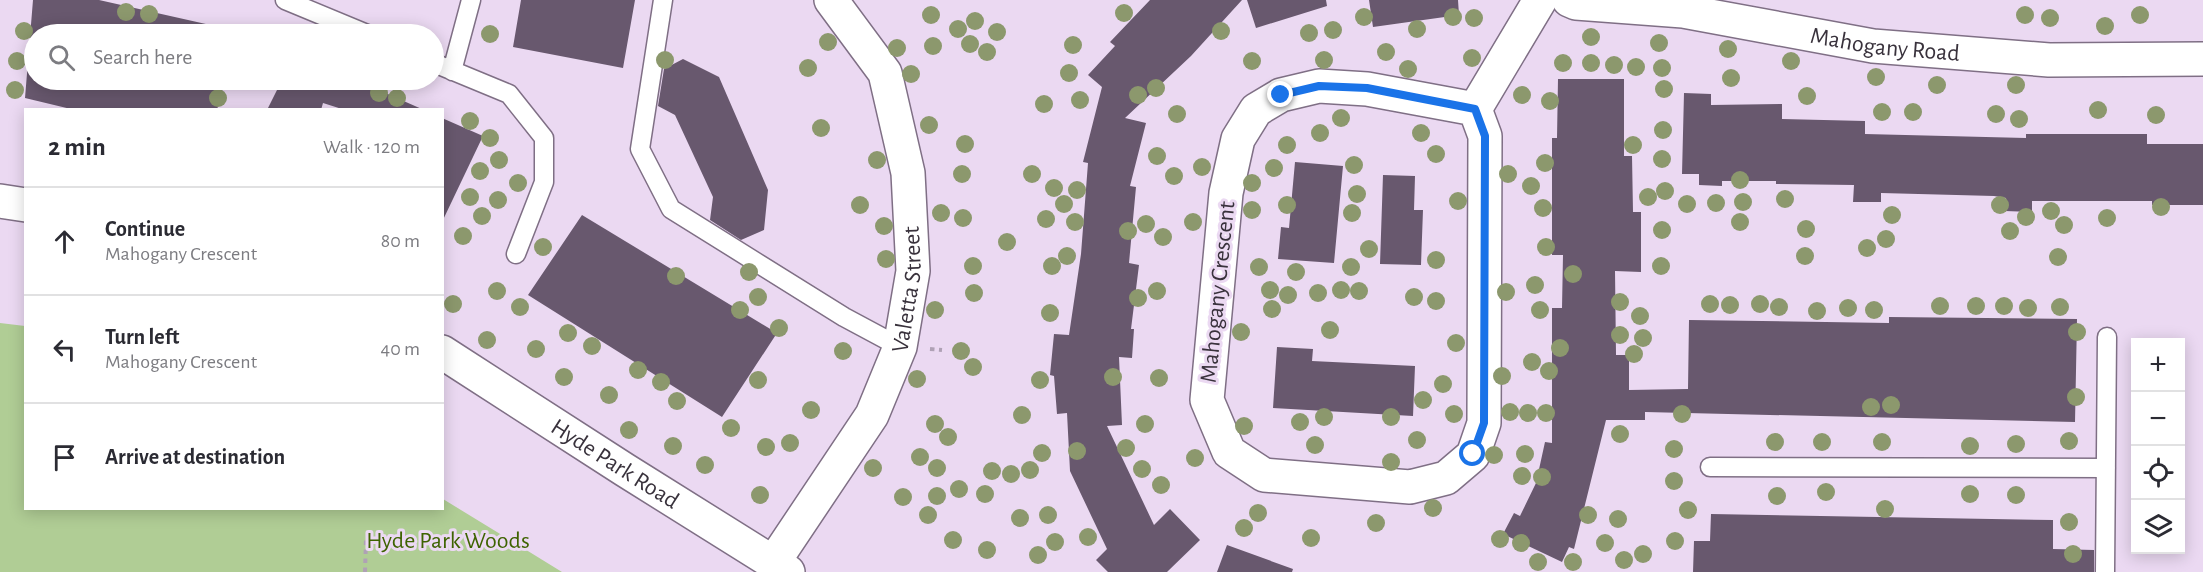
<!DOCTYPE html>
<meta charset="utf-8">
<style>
body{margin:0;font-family:"Alegreya Sans",sans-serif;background:#f2f2f3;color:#2b2b33}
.controls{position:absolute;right:18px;bottom:18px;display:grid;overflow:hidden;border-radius:0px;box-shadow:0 3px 15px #0003}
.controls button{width:54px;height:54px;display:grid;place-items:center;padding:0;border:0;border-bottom:2px solid #e1e1e2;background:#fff;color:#2b2b33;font:30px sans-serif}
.stop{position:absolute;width:18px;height:18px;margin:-14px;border:4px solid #1a73e8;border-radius:50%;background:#fff}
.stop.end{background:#1a73e8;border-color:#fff;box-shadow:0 2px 6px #0008}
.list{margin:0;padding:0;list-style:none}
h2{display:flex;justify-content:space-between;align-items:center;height:78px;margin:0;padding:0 24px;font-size:26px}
h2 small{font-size:20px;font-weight:400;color:#7c7c81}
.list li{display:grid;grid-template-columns:39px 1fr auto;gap:18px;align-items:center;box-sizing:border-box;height:108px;padding:0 24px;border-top:2px solid #e1e1e2}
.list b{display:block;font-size:22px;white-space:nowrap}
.list p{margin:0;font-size:20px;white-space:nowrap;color:#7c7c81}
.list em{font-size:20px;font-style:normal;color:#7c7c81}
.icon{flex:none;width:33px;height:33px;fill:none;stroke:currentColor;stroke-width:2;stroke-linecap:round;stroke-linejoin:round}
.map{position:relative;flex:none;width:2203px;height:572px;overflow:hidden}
.search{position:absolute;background:#fff;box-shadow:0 3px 15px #0003;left:24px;top:24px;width:420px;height:66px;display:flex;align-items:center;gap:15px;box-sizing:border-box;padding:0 21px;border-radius:33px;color:#7c7c81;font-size:22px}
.panel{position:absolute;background:#fff;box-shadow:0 3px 15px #0003;left:24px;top:108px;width:420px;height:402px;border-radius:0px}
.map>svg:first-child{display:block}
.green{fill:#b0cd95}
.building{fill:#68586e}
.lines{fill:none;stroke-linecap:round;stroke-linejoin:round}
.service-casing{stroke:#7f6f85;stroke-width:21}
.minor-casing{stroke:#7f6f85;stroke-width:36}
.tertiary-casing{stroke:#7f6f85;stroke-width:36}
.secondary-casing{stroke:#7f6f85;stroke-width:36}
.path{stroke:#afa1b5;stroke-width:4;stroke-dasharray:4.5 4.5;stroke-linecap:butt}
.service{stroke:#fff;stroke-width:18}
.minor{stroke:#fff;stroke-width:33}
.tertiary{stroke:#fff;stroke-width:33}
.secondary{stroke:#fff;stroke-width:33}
.tree{fill:#8c986d}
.route{stroke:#1a73e8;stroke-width:8}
.labels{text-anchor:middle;stroke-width:6;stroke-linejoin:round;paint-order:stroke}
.street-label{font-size:24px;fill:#39323c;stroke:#ebd9f2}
.park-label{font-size:24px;fill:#3e6301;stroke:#ebd9f2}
</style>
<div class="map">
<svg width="2203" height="572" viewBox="0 0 2203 572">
<rect width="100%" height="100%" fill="#ebd9f2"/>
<path class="green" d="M 0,323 L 25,326 L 26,508 L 442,508 L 443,499 L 562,572 L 0,572 Z"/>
<path class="building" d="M 33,0 L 99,0 L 237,31 L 236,34 L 34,34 L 34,80 L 225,80 L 217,110 L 75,110 L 25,98 Z
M 521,0 L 635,0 L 623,68 L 513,47 Z
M 1150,0 L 1242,0 L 1191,56 L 1125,118 L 1146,123 L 1130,186 L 1136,187 L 1129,263 L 1139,265 L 1131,329 L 1134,329 L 1132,358 L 1119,357 L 1122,425 L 1107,426 L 1154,525 L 1170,509 L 1200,540 L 1167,572 L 1108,572 L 1096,560 L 1107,549 L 1070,471 L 1067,413 L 1057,414 L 1054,376 L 1050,375 L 1054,334 L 1069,335 L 1081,254 L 1088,163 L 1083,162 L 1102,87 L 1088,75 L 1115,46 L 1110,42 Z
M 1247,0 L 1326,0 L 1327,6 L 1256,28 Z
M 1369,0 L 1458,0 L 1459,15 L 1373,27 Z
M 683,59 L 719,77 L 768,190 L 764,230 L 741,240 L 710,220 L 713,197 L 675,115 L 658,106 L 664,69 Z
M 1558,79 L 1624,79 L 1624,156 L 1632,156 L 1633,212 L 1641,212 L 1641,272 L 1615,271 L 1616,355 L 1629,355 L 1629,390 L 1688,389 L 1689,320 L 1889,323 L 1889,317 L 2077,319 L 2075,422 L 1645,412 L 1645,420 L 1606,420 L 1574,549 L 1569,547 L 1562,562 L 1503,534 L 1514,513 L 1520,516 L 1536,483 L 1545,442 L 1552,443 L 1552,308 L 1562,308 L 1563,255 L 1552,255 L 1552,138 L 1557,138 Z
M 267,80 L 356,80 L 424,110 L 345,110 L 323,103 L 321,110 L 267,110 L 277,90 L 266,86 Z
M 1684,93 L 1711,94 L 1711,105 L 1782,104 L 1782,119 L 1865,121 L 1865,134 L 2026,138 L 2026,134 L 2147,134 L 2147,144 L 2203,144 L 2203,205 L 2152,205 L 2152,201 L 2032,201 L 2032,212 L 2005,211 L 2006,198 L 1994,196 L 1881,193 L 1881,202 L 1853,202 L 1854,185 L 1776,184 L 1776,181 L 1722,181 L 1722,186 L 1699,185 L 1699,174 L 1682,174 Z
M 442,118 L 483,136 L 442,222 Z
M 1295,162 L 1343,166 L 1334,263 L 1278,259 L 1281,227 L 1289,228 Z
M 1383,175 L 1415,176 L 1414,210 L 1423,210 L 1421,265 L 1380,264 Z
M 582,215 L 777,333 L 722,417 L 528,295 Z
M 1277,347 L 1313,349 L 1312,361 L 1415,366 L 1413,416 L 1273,408 Z
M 1711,514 L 2053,520 L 2053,549 L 2094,550 L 2094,572 L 1693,572 L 1694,541 L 1710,541 Z
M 1227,545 L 1293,569 L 1292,572 L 1217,572 Z"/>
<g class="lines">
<defs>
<path id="service" d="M 285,0 L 367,34
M 663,0 L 640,149 L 671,209 L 844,317 L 900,347
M 434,63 L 509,94 L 544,138 L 544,182 L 516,254
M 452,71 L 471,0
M 1710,467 L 2106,468
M 2105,572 L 2107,337"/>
<g id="minor">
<path id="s1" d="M 1569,0 L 1576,3 L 1683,11 L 1873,46 L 2049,60 L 2203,59"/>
<path d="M 1319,86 L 1367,89 L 1475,109 L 1485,136 L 1484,423 L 1473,455 L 1446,478 L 1410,487 L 1264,475 L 1229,452 L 1207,400 L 1226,193 L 1238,139 L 1256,110 L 1281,95 Z"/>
<path d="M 1475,109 L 1540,0"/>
</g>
<g id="tertiary">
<path id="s2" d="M 773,563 L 872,415 L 900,347 L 913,271 L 908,173 L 885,73 L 831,0"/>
</g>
<g id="secondary">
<path d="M 0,201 L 26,205"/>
<path id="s3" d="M 442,352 L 625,470 L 788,572"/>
</g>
</defs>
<use href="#service" class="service-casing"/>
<use href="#minor" class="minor-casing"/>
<use href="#tertiary" class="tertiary-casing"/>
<use href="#secondary" class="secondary-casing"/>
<path class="path" d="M 930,349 L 942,350
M 365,572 L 366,539"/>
<use href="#service" class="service"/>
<use href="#minor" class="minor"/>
<use href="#tertiary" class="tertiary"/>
<use href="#secondary" class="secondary"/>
</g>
<g class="tree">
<circle cx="126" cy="12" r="9"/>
<circle cx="1124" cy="13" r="9"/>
<circle cx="149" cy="14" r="9"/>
<circle cx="931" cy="15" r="9"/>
<circle cx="2025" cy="15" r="9"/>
<circle cx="2140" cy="15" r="9"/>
<circle cx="1364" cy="17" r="9"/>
<circle cx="1453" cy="17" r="9"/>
<circle cx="1474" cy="18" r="9"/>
<circle cx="2050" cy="18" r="9"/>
<circle cx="975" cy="21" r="9"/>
<circle cx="2105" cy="26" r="9"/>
<circle cx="958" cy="29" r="9"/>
<circle cx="1417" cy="29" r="9"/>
<circle cx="1333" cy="30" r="9"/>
<circle cx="24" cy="31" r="9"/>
<circle cx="1221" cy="31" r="9"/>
<circle cx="997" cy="32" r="9"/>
<circle cx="1309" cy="33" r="9"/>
<circle cx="490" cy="34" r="9"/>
<circle cx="1591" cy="37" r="9"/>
<circle cx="828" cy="42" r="9"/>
<circle cx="1659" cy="43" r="9"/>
<circle cx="970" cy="44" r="9"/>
<circle cx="1073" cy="45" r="9"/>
<circle cx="933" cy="46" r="9"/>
<circle cx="897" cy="48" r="9"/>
<circle cx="1728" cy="49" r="9"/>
<circle cx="987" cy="52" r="9"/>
<circle cx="1386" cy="52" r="9"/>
<circle cx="1472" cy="58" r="9"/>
<circle cx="665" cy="60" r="9"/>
<circle cx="1324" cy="60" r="9"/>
<circle cx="17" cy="61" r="9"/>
<circle cx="1252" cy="61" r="9"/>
<circle cx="1791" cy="61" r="9"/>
<circle cx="1563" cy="63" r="9"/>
<circle cx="1591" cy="63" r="9"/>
<circle cx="1614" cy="65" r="9"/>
<circle cx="1636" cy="67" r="9"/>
<circle cx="808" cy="68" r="9"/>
<circle cx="1662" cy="68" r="9"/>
<circle cx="1408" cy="69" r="9"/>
<circle cx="1069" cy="73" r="9"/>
<circle cx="911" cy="74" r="9"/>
<circle cx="1876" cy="77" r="9"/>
<circle cx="1731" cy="78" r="9"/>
<circle cx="1937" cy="85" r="9"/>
<circle cx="2016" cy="85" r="9"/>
<circle cx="1156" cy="88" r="9"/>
<circle cx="1664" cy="89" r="9"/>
<circle cx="15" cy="90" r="9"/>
<circle cx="379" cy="93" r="9"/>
<circle cx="1138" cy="95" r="9"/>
<circle cx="1522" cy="95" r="9"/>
<circle cx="1807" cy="96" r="9"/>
<circle cx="218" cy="98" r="9"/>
<circle cx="397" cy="98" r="9"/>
<circle cx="1080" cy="100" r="9"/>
<circle cx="1550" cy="101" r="9"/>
<circle cx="1044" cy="104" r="9"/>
<circle cx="2098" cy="110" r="9"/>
<circle cx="1882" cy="112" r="9"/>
<circle cx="1913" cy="112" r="9"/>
<circle cx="1177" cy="114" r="9"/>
<circle cx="1996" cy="114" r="9"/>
<circle cx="2156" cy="115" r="9"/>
<circle cx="1341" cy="118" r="9"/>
<circle cx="2019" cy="119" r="9"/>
<circle cx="470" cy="121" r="9"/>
<circle cx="929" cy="125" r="9"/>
<circle cx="821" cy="128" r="9"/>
<circle cx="1663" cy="130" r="9"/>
<circle cx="1320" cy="133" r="9"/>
<circle cx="1421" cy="133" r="9"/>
<circle cx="490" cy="138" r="9"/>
<circle cx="965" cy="144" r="9"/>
<circle cx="1287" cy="145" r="9"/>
<circle cx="1633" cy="145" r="9"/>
<circle cx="1436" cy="154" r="9"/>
<circle cx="1157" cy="156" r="9"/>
<circle cx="1662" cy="159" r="9"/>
<circle cx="499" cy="160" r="9"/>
<circle cx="877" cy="160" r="9"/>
<circle cx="1545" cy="163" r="9"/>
<circle cx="1354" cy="165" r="9"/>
<circle cx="1202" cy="167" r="9"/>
<circle cx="1274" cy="168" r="9"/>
<circle cx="480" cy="171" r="9"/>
<circle cx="962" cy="174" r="9"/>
<circle cx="1032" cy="174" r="9"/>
<circle cx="1508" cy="174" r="9"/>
<circle cx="1174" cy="176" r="9"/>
<circle cx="1740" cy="180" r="9"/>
<circle cx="518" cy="183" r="9"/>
<circle cx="1252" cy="183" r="9"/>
<circle cx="1531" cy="186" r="9"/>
<circle cx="1054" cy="188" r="9"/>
<circle cx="1077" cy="190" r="9"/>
<circle cx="1665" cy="191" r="9"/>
<circle cx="1357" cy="194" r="9"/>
<circle cx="470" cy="197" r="9"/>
<circle cx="1648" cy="197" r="9"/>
<circle cx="1785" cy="199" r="9"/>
<circle cx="498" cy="200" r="9"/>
<circle cx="1458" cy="201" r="9"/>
<circle cx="1743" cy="202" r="9"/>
<circle cx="1716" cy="203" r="9"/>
<circle cx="1064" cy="204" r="9"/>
<circle cx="1687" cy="204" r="9"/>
<circle cx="860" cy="205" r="9"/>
<circle cx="1287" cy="205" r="9"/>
<circle cx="2000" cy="205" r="9"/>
<circle cx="2161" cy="207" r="9"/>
<circle cx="1543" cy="208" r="9"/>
<circle cx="1252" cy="210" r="9"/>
<circle cx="2051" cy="211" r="9"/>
<circle cx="941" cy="213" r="9"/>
<circle cx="1352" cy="213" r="9"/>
<circle cx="1892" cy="215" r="9"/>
<circle cx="482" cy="216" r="9"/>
<circle cx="2026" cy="217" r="9"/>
<circle cx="963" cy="218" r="9"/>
<circle cx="2107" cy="218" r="9"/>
<circle cx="1046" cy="219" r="9"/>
<circle cx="1075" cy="222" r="9"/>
<circle cx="1193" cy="222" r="9"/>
<circle cx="1740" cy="222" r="9"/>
<circle cx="1146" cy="224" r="9"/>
<circle cx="2064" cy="225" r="9"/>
<circle cx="884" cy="226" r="9"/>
<circle cx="1806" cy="229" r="9"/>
<circle cx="1662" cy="230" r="9"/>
<circle cx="1128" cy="231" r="9"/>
<circle cx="2010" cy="231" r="9"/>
<circle cx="463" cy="236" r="9"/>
<circle cx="1163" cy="237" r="9"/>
<circle cx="1886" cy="239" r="9"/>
<circle cx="1007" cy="242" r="9"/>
<circle cx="543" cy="247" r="9"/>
<circle cx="1546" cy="247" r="9"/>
<circle cx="1867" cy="248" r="9"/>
<circle cx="1369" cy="249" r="9"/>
<circle cx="1067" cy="256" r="9"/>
<circle cx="1805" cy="256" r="9"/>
<circle cx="2058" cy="257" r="9"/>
<circle cx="886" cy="259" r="9"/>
<circle cx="1436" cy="260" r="9"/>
<circle cx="973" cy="266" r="9"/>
<circle cx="1052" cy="266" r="9"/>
<circle cx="1661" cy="266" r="9"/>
<circle cx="1259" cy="267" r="9"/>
<circle cx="1351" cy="267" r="9"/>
<circle cx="749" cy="272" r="9"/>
<circle cx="1296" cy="272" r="9"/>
<circle cx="1573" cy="274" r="9"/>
<circle cx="676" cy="276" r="9"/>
<circle cx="1535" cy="285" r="9"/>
<circle cx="1270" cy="290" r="9"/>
<circle cx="1341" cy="290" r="9"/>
<circle cx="497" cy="291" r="9"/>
<circle cx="1157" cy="291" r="9"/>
<circle cx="1359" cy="291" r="9"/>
<circle cx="1506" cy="292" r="9"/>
<circle cx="974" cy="293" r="9"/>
<circle cx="1318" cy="293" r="9"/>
<circle cx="1288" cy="295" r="9"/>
<circle cx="758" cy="297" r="9"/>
<circle cx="1414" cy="297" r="9"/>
<circle cx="1138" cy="298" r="9"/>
<circle cx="1436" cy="301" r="9"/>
<circle cx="1620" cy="302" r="9"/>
<circle cx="453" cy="304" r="9"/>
<circle cx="1710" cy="304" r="9"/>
<circle cx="1760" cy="304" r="9"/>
<circle cx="1730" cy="305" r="9"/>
<circle cx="1940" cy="306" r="9"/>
<circle cx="1976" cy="306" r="9"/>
<circle cx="2004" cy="306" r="9"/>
<circle cx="520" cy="307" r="9"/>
<circle cx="1779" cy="307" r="9"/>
<circle cx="2060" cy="307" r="9"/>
<circle cx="1848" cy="308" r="9"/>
<circle cx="2028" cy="308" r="9"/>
<circle cx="1272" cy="309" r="9"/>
<circle cx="740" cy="310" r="9"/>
<circle cx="935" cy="310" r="9"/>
<circle cx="1540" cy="310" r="9"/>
<circle cx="1874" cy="310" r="9"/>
<circle cx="1817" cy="311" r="9"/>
<circle cx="1050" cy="313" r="9"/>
<circle cx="1640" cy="316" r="9"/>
<circle cx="779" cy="328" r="9"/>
<circle cx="1330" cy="330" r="9"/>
<circle cx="1241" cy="332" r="9"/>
<circle cx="2077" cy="332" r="9"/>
<circle cx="568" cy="333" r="9"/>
<circle cx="1620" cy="335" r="9"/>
<circle cx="1643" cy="338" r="9"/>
<circle cx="487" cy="340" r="9"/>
<circle cx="1456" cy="343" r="9"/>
<circle cx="592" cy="346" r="9"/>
<circle cx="1560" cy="348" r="9"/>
<circle cx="536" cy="349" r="9"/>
<circle cx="843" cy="351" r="9"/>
<circle cx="961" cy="351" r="9"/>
<circle cx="1634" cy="354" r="9"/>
<circle cx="1532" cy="362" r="9"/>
<circle cx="973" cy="367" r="9"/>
<circle cx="638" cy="370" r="9"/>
<circle cx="1549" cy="371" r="9"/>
<circle cx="1502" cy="376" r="9"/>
<circle cx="564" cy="377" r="9"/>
<circle cx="1113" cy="377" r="9"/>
<circle cx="1159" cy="378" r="9"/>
<circle cx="917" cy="379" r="9"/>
<circle cx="758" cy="380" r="9"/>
<circle cx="1040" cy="380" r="9"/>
<circle cx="661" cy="382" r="9"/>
<circle cx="1443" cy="384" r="9"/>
<circle cx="609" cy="395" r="9"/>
<circle cx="2076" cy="397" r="9"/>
<circle cx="1423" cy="400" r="9"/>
<circle cx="677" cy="401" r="9"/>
<circle cx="1891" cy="405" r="9"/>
<circle cx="1871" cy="407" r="9"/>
<circle cx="811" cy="410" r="9"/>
<circle cx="1510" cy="412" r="9"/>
<circle cx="1528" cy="413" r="9"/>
<circle cx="1546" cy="413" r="9"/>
<circle cx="1454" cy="414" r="9"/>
<circle cx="1682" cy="414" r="9"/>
<circle cx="1022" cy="415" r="9"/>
<circle cx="1324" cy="417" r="9"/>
<circle cx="1391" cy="417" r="9"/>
<circle cx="1300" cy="422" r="9"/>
<circle cx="935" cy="424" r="9"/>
<circle cx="1145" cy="424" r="9"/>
<circle cx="1244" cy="426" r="9"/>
<circle cx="731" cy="428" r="9"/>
<circle cx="629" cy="430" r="9"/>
<circle cx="1620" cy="434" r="9"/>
<circle cx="948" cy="437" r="9"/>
<circle cx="1417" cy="440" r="9"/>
<circle cx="2069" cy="441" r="9"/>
<circle cx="1775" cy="442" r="9"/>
<circle cx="1822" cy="442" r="9"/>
<circle cx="1882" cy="442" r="9"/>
<circle cx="790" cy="443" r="9"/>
<circle cx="2016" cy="444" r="9"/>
<circle cx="1315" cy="445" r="9"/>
<circle cx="673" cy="446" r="9"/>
<circle cx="1970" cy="446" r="9"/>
<circle cx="766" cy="447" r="9"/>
<circle cx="1126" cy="448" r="9"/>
<circle cx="1674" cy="449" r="9"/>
<circle cx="1077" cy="451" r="9"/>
<circle cx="1042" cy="453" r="9"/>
<circle cx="1525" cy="454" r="9"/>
<circle cx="1494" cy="455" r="9"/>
<circle cx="920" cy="457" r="9"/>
<circle cx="1195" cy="458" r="9"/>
<circle cx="1391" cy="462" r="9"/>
<circle cx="705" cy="465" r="9"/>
<circle cx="873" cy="468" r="9"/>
<circle cx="937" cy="468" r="9"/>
<circle cx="1142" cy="469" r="9"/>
<circle cx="1030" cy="470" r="9"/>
<circle cx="992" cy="471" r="9"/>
<circle cx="1011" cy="474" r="9"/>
<circle cx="1522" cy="476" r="9"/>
<circle cx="1542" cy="477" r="9"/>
<circle cx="1674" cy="481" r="9"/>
<circle cx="1161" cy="485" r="9"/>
<circle cx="959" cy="489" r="9"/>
<circle cx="1826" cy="492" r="9"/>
<circle cx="985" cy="494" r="9"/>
<circle cx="1970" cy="494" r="9"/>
<circle cx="760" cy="495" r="9"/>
<circle cx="2016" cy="495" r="9"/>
<circle cx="937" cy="496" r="9"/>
<circle cx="1777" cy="496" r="9"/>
<circle cx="903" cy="497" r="9"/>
<circle cx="1433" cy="508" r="9"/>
<circle cx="1885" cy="509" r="9"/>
<circle cx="1688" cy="510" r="9"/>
<circle cx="1258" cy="513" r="9"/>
<circle cx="928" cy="515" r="9"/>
<circle cx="1048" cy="515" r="9"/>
<circle cx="1588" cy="515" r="9"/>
<circle cx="1020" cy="518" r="9"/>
<circle cx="1618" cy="519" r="9"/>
<circle cx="2069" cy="522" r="9"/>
<circle cx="1376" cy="523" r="9"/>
<circle cx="1244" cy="528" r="9"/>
<circle cx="1088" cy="537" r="9"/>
<circle cx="1311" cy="538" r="9"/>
<circle cx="1500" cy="539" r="9"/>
<circle cx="953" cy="540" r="9"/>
<circle cx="1675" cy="541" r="9"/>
<circle cx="1055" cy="542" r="9"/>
<circle cx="1521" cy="543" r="9"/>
<circle cx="1605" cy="543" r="9"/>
<circle cx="987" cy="550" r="9"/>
<circle cx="1643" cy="554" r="9"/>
<circle cx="2073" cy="554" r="9"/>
<circle cx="1038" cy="555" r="9"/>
<circle cx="1624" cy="560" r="9"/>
<circle cx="1538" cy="562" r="9"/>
<circle cx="1573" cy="562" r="9"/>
</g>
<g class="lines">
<path class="route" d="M 1281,95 L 1319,86 L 1367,88 L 1475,109 L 1485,136 L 1484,423 L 1473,454"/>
</g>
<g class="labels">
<g class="street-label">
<text dy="8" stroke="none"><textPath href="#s1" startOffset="320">Mahogany Road</textPath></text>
<text dy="8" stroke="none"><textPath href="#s2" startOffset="310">Valetta Street</textPath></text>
<text transform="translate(1217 292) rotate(-84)" y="8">Mahogany Crescent</text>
<text dy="8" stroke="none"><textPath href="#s3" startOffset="206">Hyde Park Road</textPath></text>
</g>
<g class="park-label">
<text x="448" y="548">Hyde Park Woods</text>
</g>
</g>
</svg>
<div class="controls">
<button>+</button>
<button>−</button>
<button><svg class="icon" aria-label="locate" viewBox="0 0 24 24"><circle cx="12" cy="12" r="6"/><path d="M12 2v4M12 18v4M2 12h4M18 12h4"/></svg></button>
<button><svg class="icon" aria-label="layers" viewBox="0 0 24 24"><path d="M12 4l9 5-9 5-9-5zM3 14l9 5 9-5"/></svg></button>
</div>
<div class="stop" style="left:1473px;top:454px"></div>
<div class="stop end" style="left:1281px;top:95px"></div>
<div class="search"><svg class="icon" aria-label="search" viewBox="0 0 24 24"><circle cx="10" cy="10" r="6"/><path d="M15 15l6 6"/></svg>Search here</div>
<section class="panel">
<h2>2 min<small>Walk · 120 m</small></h2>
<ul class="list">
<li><svg class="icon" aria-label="ahead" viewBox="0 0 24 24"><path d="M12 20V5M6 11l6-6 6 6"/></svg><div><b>Continue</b><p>Mahogany Crescent</p></div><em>80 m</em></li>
<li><svg class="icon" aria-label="left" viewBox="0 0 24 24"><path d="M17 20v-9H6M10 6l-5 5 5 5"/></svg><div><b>Turn left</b><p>Mahogany Crescent</p></div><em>40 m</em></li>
<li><svg class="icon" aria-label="arrive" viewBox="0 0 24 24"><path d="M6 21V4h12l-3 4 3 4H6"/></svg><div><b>Arrive at destination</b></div></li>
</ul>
</section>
</div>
